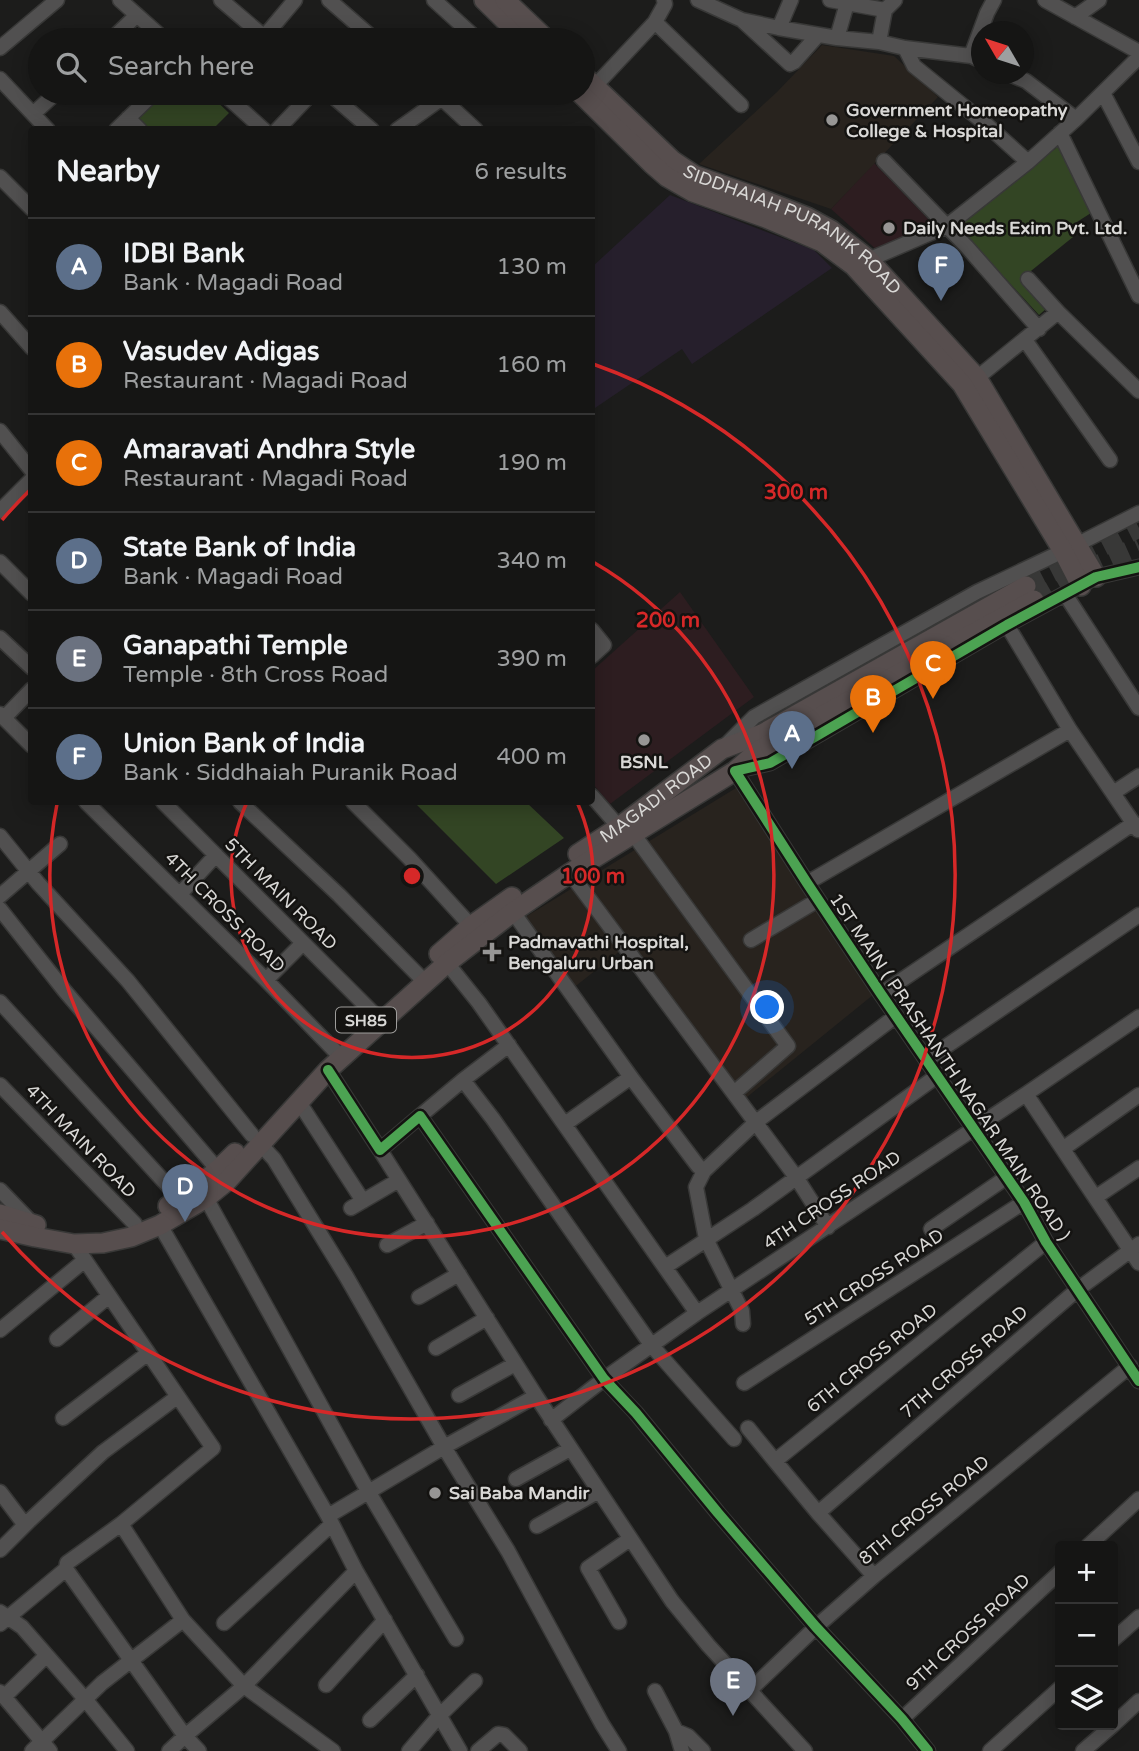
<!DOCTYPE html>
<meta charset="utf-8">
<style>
body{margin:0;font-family:"Varela Round",sans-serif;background:#1e1e1d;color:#f1f3f6}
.controls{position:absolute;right:21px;bottom:21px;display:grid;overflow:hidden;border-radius:7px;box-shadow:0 4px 18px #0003}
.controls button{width:63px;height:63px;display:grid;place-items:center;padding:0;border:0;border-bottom:2px solid #343434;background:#151514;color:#f1f3f6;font:35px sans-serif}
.compass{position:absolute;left:971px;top:21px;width:63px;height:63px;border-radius:50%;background:#151514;box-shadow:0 4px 18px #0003;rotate:309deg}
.you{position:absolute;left:768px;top:1008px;width:24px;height:24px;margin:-18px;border:5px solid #fff;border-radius:50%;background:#1a73e8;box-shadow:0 0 0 10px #1a73e833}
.badge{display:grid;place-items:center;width:46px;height:46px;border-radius:50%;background:#ea580c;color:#fff;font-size:23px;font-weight:700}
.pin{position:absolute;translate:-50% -58px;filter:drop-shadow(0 2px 4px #0008)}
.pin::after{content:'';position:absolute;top:37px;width:24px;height:21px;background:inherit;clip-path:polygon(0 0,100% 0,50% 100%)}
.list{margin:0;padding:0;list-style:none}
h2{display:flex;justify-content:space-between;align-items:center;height:91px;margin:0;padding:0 28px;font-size:30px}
h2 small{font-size:23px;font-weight:400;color:#9d9fa0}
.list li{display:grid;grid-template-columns:46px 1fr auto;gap:21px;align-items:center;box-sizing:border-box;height:98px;padding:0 28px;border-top:2px solid #343434}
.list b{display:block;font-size:26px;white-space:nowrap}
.list p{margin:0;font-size:23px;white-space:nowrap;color:#9d9fa0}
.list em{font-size:23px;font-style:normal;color:#9d9fa0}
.icon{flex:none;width:38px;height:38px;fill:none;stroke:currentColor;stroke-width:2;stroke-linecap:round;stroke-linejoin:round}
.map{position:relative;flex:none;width:1139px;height:1751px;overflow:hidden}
.search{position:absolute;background:#151514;box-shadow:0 4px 18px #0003;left:28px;top:28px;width:567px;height:77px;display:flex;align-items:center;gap:18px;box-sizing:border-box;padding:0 24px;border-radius:38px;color:#9d9fa0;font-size:26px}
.panel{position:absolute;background:#151514;box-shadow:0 4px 18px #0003;left:28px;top:126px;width:567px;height:679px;border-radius:7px}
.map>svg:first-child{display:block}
.commercial{fill:#2d1d20}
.built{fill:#28231e}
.medical{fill:#261f2c}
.green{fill:#334524}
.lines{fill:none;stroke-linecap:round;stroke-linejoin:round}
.major-tunnel{stroke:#383837;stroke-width:19;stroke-dasharray:19 10;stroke-linecap:butt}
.minor-casing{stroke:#383837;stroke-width:17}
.major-casing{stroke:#383837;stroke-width:22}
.minor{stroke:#515050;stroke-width:14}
.major{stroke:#574e4e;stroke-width:19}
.cycleway-casing{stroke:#141311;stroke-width:15}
.cycleway{stroke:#4ca352;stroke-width:10}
.ring{fill:none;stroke:#d62828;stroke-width:3.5}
.poi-dot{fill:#979695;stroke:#141311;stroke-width:2.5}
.labels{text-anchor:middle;stroke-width:5;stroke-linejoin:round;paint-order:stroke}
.shield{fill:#141311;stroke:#9e9d9b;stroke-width:2}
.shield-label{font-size:16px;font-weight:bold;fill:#d9d8d6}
.poi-label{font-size:18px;font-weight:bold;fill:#d9d8d6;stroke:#141311;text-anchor:start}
.street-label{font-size:18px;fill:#d9d8d6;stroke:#141311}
.centre{fill:#d62828;stroke:#141311;stroke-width:3.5}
.ring-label{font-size:21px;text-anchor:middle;font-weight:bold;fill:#d62828;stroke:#141311;stroke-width:5;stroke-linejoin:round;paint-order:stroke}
</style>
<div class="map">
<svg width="1139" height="1751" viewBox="0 0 1139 1751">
<rect width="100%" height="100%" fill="#1c1c1b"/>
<path class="commercial" d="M 874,163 L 931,222 L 878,251 L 831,209 Z
M 680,592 L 754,697 L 610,804 L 592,783 L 592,671 Z"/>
<path class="built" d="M 822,45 L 894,56 L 938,97 L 831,209 L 699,164 L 777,92 Z
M 736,788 L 873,995 L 736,1106 L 620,951 L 572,989 L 522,919 Z"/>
<path class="medical" d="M 670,195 L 814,250 L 832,268 L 692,364 L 682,349 L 595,408 L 592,403 L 592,267 Z"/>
<path class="green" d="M 163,93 L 208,93 L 229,113 L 213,129 L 148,129 L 136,118 Z
M 1061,144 L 1091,213 L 1069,227 L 1073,237 L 1021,279 L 1047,308 L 1039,315 L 958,227 Z
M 414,802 L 526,802 L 564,838 L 496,884 Z"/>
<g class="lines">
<path class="major-tunnel" d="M 1026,586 L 1139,528
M 1034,600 L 1088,569 L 1139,546"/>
<defs>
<path id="minor" d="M 120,0 L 165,40
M 221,0 L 268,40
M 329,0 L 375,40
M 434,0 L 478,40
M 698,0 L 742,20 L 779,28 L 837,38 L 879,42 L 905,48 L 971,56 L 982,61
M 830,0 L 885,10
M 1045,0 L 1139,52
M 1075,17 L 1099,0
M 743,21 L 790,64 L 794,62 L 818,35
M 655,22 L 741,105
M 779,28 L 791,0
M 264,37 L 295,0
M 837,38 L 848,0
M 111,40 L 137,15
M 879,42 L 885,10 L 895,0
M 0,48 L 57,0
M 905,48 L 914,66 L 988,126 L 1028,162
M 971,56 L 987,13 L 994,0
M 1009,74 L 1026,81 L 1076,119
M 0,79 L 48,130
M 595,86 L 655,22 L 665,4 L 664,0
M 223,93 L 264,130
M 329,93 L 372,130
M 436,93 L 476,130
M 1103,93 L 1139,162
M 33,114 L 56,93
M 128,118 L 140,130
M 116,130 L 154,93
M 277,130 L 312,93
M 397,130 L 449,93
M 1060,133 L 1139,296
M 884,161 L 967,247 L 1039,329
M 0,177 L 32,209
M 861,263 L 947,226 L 1028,162 L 1076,119 L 1139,57
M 1028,279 L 1058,312 L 1139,391
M 0,312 L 32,348
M 1025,340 L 1110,460
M 977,378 L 1058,312
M 0,431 L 32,471
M 0,511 L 32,479
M 0,562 L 32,594
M 1139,567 L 1096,577 L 1007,625 L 770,763 L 735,771 L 807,883 L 881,994 L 1024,1202 L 1046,1242 L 1139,1381
M 1065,594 L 1139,708
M 1007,625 L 1070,730 L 1138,830
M 592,630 L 604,645 L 592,656
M 0,638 L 32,668
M 0,714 L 32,746
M 4,718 L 32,689
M 725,746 L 754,717 L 977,592 L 1076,545 L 1139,513
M 1113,793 L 1139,776
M 592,796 L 619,827
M 86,802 L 266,980 L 335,1051
M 163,802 L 373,1013
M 240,802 L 339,895 L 426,983
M 353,802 L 410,859 L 471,926
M 634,835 L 788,1046 L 734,1093
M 0,836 L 38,883 L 128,981 L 252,1135
M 570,873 L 796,1177 L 828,1227
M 807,883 L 1070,730
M 180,894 L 216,855
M 0,896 L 60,844
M 0,909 L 64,990 L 218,1170
M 513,912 L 633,1080 L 698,1166 L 704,1171 L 756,1122 L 896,1016
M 751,940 L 818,900
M 447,963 L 479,1003 L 697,1313
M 266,980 L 303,943
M 881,994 L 1134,823
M 0,1002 L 180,1199
M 926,1060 L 1139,915
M 328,1070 L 380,1150 L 420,1116 L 604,1379 L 636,1413 L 718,1513 L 816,1627 L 902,1719 L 928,1751
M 463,1080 L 493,1119 L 652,1346 L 734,1439
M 0,1085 L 135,1224
M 1026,1094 L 1139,1263
M 299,1102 L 363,1201
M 420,1116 L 463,1080 L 509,1045
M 565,1124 L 631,1077
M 261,1145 L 274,1159 L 346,1276 L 444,1447 L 508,1551 L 602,1724 L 619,1751
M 1064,1148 L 1139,1095
M 380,1150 L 536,1396
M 704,1171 L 696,1187 L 706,1239 L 742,1311 L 743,1324
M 0,1190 L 32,1223
M 1096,1197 L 1139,1168
M 206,1198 L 368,1491 L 456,1639
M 351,1208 L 399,1180
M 160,1225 L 328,1516 L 356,1571 L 460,1751
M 931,1229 L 1007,1177
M 74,1244 L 213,1448 L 121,1524 L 183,1620 L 244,1686 L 333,1751
M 387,1245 L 427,1223
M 665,1267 L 753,1209 L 937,1076
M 419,1297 L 459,1274
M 0,1330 L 85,1260
M 57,1339 L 109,1296
M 436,1348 L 487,1318
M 744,1383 L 1024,1202
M 459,1395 L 515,1364
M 63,1418 L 147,1354
M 551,1420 L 604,1379 L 697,1313 L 1026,1094 L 1139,1017
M 748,1428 L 775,1461
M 516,1479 L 570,1449
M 0,1492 L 25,1525
M 818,1513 L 1077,1290 L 1139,1244
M 328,1516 L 444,1447 L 536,1396 L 672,1601 L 708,1645 L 805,1751
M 121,1524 L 67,1563 L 66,1569 L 185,1736 L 199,1751
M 537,1526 L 599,1491
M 1088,1546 L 1139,1499
M 0,1550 L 29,1521 L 103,1452 L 177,1397
M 874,1576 L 818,1513 L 775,1461 L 1046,1242
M 0,1612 L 22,1627 L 85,1699 L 127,1751
M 619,1622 L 588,1568 L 630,1539
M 224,1623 L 332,1524
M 0,1624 L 66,1569
M 1113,1640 L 1139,1617
M 326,1685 L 385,1620
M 655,1691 L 676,1731 L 682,1751
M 749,1691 L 816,1627 L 874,1576 L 1130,1366
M 0,1692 L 50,1751
M 4,1697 L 46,1656
M 902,1719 L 1060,1572
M 370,1720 L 417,1675
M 1113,1725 L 1139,1701
M 676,1731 L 688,1736 L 703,1751
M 32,1751 L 102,1683 L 183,1620
M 169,1751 L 185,1736 L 244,1686 L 356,1571
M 409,1751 L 439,1716 L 475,1681
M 478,1751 L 498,1734 L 504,1735 L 520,1751
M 990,1751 L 1060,1688
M 1083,1751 L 1113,1725"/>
<g id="major">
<path d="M 484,0 L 525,40"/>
<path d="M 505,0 L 547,40"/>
<path id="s1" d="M 583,75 L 673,161 L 694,175 L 756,197 L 807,217 L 831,230 L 868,259 L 977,378 L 1096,577"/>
<path d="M 580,93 L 652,164 L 667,177 L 693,192 L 766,218 L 822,242 L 854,266 L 962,384 L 1063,551 L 1081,586"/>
<path id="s2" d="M 578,854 L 619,827 L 722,749 L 762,734 L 1026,586"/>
<path d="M 439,954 L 471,926 L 512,897"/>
<path d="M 168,1206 C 193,1191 215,1174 235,1153"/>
<path d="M 0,1214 L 36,1225"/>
<path d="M 0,1229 L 35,1237 L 74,1244 L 103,1243 L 131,1237 L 160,1225 L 206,1198 L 227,1181 L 328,1070 L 447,963 L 513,912 L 570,873 L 735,771 L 759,750 L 1034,600"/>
</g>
</defs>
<use href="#minor" class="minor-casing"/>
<use href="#major" class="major-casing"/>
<use href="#minor" class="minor"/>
<use href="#major" class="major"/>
<defs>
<path id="cycleway" d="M 1139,567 L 1096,577 L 1007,625 L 770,763 L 735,771 L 807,883 L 881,994 L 1024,1202 L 1046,1242 L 1139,1381
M 328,1070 L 380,1150 L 420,1116 L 604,1379 L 636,1413 L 718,1513 L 816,1627 L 902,1719 L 928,1751"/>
</defs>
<use href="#cycleway" class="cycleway-casing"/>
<use href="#cycleway" class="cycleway"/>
</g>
<g class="ring">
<path d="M577 802A181 181 0 1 1 247 802"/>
<path d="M593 562A362 362 0 1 1 57 804"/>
<path d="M2 520A543 543 0 0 1 31 489M593 364A543 543 0 1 1 2 1232"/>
</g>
<g class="poi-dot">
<circle cx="832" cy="120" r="7"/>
<circle cx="889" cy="228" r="7"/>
<circle cx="644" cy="740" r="7"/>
<path d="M488.5 941.5h7v7h7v7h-7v7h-7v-7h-7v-7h7z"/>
<circle cx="435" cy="1493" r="7"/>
</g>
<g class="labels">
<rect class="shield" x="336" y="1007.5" width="60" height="25" rx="5"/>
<g class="shield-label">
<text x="366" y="1026">SH85</text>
</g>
<g class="poi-label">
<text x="846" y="116">Government Homeopathy<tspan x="846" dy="21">College &amp; Hospital</tspan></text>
<text x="903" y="234">Daily Needs Exim Pvt. Ltd.</text>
<text x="644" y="768" text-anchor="middle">BSNL</text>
<text x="508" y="948">Padmavathi Hospital,<tspan x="508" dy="21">Bengaluru Urban</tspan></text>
<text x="449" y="1499">Sai Baba Mandir</text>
</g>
<g class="street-label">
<text dy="6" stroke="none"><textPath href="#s1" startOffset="264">SIDDHAIAH PURANIK ROAD</textPath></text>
<text dy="6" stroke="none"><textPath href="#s2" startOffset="96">MAGADI ROAD</textPath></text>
<text transform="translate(281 894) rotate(45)" y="6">5TH MAIN ROAD</text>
<text transform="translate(225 912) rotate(45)" y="6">4TH CROSS ROAD</text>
<text transform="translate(950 1067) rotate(56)" y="6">1ST MAIN ( PRASHANTH NAGAR MAIN ROAD )</text>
<text transform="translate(81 1141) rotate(46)" y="6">4TH MAIN ROAD</text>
<text transform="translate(832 1200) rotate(-34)" y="6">4TH CROSS ROAD</text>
<text transform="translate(874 1277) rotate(-33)" y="6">5TH CROSS ROAD</text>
<text transform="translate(872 1358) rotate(-39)" y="6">6TH CROSS ROAD</text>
<text transform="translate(964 1362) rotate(-41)" y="6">7TH CROSS ROAD</text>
<text transform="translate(924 1510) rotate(-39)" y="6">8TH CROSS ROAD</text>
<text transform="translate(968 1632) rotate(-43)" y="6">9TH CROSS ROAD</text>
</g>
</g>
<circle cx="412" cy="876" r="10" class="centre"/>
<g class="ring-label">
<text x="796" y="499">300 m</text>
<text x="668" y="627">200 m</text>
<text x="593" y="883">100 m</text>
</g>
</svg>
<div class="controls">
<button>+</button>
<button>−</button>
<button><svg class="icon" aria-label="layers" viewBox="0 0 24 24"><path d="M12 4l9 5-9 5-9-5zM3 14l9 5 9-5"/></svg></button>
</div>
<svg class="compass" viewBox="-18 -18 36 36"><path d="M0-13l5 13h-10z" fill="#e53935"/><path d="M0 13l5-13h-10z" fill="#9d9fa0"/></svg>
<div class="you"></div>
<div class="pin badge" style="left:792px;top:769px;background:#5c6f8a">A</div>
<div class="pin badge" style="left:873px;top:733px;background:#e8710a">B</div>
<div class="pin badge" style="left:933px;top:699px;background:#e8710a">C</div>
<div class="pin badge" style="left:185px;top:1222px;background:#5c6f8a">D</div>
<div class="pin badge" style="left:733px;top:1716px;background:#6b7280">E</div>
<div class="pin badge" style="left:941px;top:301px;background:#5c6f8a">F</div>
<div class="search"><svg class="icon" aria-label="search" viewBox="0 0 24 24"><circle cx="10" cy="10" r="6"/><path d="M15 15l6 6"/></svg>Search here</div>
<section class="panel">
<h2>Nearby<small>6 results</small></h2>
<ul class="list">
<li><span class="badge" style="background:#5c6f8a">A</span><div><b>IDBI Bank</b><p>Bank · Magadi Road</p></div><em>130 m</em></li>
<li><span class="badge" style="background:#e8710a">B</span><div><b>Vasudev Adigas</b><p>Restaurant · Magadi Road</p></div><em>160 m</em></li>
<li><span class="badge" style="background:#e8710a">C</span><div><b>Amaravati Andhra Style</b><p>Restaurant · Magadi Road</p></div><em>190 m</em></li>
<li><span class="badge" style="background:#5c6f8a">D</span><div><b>State Bank of India</b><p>Bank · Magadi Road</p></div><em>340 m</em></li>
<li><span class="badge" style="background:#6b7280">E</span><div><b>Ganapathi Temple</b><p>Temple · 8th Cross Road</p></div><em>390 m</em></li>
<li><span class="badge" style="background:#5c6f8a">F</span><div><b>Union Bank of India</b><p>Bank · Siddhaiah Puranik Road</p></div><em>400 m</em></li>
</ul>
</section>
</div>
